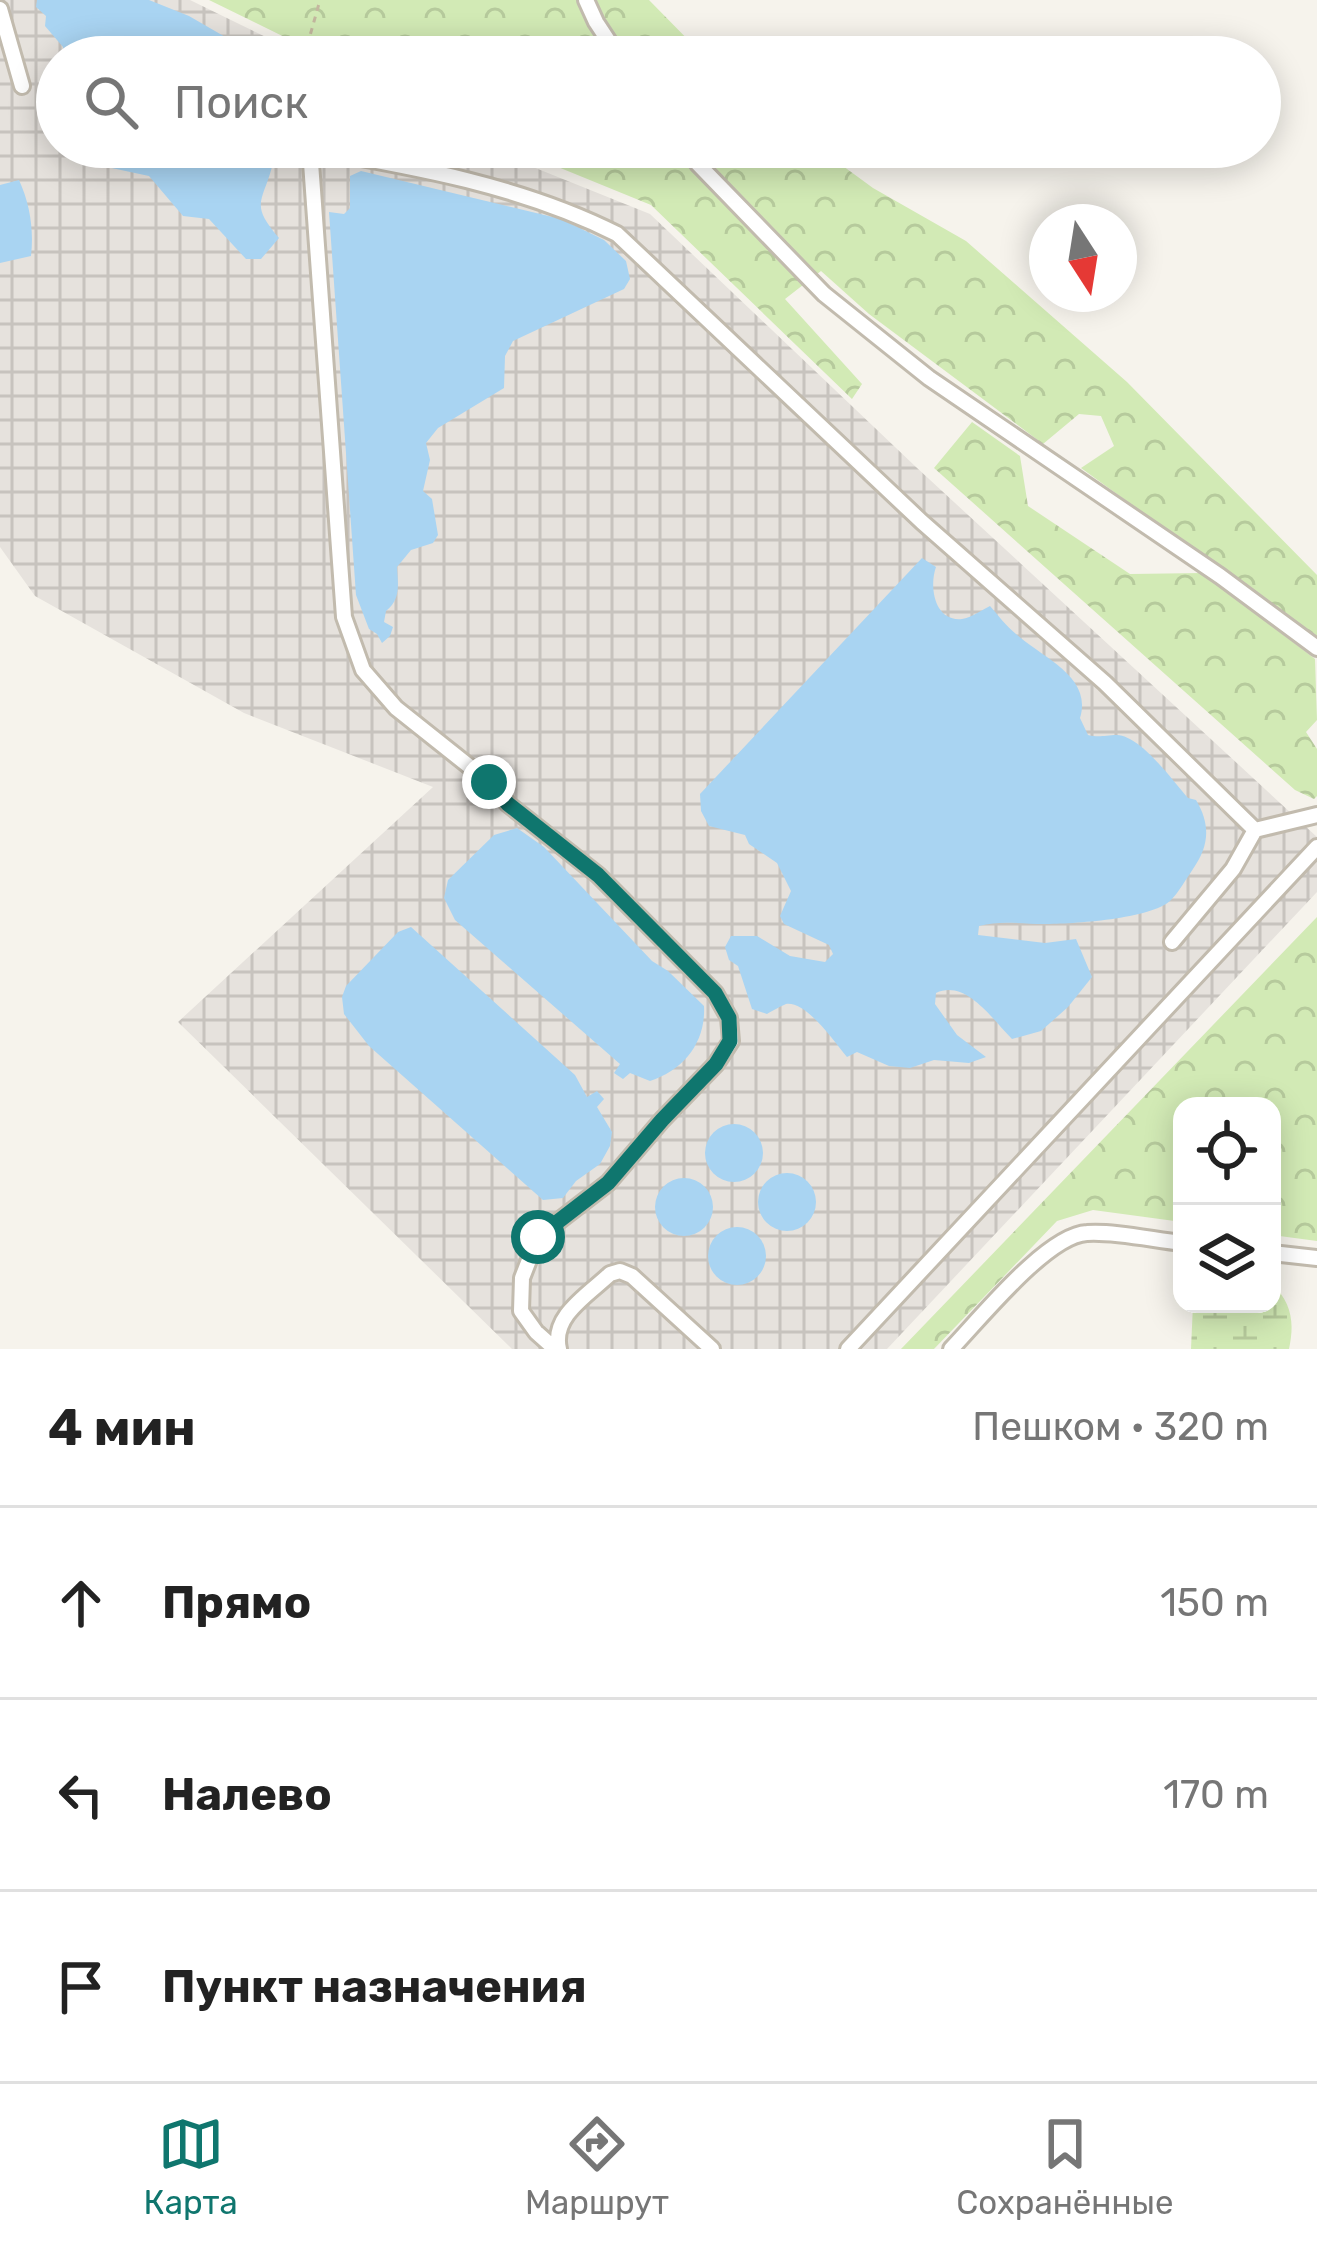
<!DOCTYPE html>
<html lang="ru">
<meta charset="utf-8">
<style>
body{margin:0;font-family:Rubik,sans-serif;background:#f2f2f2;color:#222}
.controls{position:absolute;right:36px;bottom:36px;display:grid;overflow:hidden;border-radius:24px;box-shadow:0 6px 30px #0003}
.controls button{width:108px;height:108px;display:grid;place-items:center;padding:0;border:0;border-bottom:3px solid #e0e0e0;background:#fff;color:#222;font:60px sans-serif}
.compass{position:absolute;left:1029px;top:204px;width:108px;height:108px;border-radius:50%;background:#fff;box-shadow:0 6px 30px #0003;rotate:168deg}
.stop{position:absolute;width:36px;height:36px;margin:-27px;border:9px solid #0f766e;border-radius:50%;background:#fff}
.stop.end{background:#0f766e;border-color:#fff;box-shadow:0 3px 12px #0008}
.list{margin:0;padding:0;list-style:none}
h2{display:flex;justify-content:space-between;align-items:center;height:156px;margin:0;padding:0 48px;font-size:51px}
h2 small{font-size:39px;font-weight:400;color:#767676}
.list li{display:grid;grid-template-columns:78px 1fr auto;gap:36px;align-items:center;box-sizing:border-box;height:192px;padding:0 48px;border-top:3px solid #e0e0e0}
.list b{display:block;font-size:45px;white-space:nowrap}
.list em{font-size:39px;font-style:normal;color:#767676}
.icon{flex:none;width:66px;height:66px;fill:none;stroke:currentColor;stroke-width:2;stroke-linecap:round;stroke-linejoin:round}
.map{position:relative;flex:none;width:1317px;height:1349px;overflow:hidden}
.search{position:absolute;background:#fff;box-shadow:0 6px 30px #0003;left:36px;right:36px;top:36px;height:132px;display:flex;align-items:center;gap:30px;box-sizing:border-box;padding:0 42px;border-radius:66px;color:#767676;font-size:45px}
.sheet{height:732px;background:#fff}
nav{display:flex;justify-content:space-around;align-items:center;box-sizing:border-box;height:168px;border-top:3px solid #e0e0e0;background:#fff;font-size:33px;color:#767676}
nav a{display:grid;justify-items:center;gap:6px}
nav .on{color:#0f766e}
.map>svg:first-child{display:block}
.industrial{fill:url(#industrial-grid)}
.forest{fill:url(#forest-crowns)}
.wetland{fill:url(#wetland-marsh)}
.water{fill:#a9d4f2}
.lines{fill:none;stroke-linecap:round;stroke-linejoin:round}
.minor-casing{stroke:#c2bbae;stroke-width:20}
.path{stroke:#c4b79f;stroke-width:3;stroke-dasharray:6 6;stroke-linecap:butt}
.minor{stroke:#fff;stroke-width:14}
.route{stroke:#0f766e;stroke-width:15}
</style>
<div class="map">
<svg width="1317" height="1349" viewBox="0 0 1317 1349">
<defs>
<pattern id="industrial-grid" width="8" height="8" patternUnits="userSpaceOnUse" patternTransform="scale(3)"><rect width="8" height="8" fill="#e6e2dd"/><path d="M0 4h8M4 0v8" fill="none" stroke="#c7c3be"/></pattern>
<pattern id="forest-crowns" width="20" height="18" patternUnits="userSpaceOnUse" patternTransform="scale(3)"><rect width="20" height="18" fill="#d2eab5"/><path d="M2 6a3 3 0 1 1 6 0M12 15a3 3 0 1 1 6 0" fill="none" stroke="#b6ca9c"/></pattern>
<pattern id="wetland-marsh" width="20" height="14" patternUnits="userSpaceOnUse" patternTransform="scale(3)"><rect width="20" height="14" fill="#d2eab5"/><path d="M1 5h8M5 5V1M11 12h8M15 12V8" fill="none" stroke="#b6ca9c"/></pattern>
</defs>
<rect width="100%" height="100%" fill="#f6f3ec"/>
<path class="industrial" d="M 0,0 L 190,0 L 307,57 L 57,57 L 57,147 L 490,147 L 523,163 L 650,214 L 916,467 L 1317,837 L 1317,892 L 887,1349 L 512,1349 L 178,1022 L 433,787 L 244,713 L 35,596 L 0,547 Z"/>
<path class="forest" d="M 209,0 L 649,0 L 705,57 L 325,57 Z
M 509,147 L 817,147 L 873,188 L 966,241 L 1127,382 L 1317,575 L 1317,639 L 1081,468 L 1114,446 L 1101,416 L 1079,414 L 1043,444 L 869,314 L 821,271 L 785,299 L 862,384 L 852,399 L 651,205 Z
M 972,422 L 1020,456 L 1028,506 L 1130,574 L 1203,573 L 1315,659 L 1317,720 L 1306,732 L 1317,749 L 1317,796 L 1314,799 L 1295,790 L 934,468 Z
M 1317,917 L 1317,1241 L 1272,1235 L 1272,1106 L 1182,1106 L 1182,1222 L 1093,1210 L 1057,1221 L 934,1349 L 901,1349 Z"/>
<path class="wetland" d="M 1272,1283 C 1291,1303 1295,1321 1289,1349 L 1191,1349 L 1193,1304 L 1272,1304 Z"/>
<path class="water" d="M 37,0 L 149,0 L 189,16 L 260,57 L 65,57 L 63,47 L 45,26 L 46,16 L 36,7 Z
M 78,147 L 265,147 L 272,167 C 262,203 250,204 279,238 L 261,259 L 246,259 L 209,219 L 183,216 L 149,176 L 107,167 L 79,151 Z
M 361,171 L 561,219 L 604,240 L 626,261 L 630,279 L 624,289 L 513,341 L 505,356 L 504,388 L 438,428 L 426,443 L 430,460 L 423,491 L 432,499 L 438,535 L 433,543 L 411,550 L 397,567 C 398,585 401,599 386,611 L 384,622 L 393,627 L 390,636 L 382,643 L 377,634 L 369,629 L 356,595 L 329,212 L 344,214 L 350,208 L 350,176 Z
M 19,180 C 30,204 34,230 31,256 L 0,263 L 0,185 Z
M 922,558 L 936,567 C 929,586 934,622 962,619 C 971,618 983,609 990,606 C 998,615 1006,626 1016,634 C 1041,657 1093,676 1080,718 L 1088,735 C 1100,738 1105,735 1117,735 C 1141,736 1172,780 1188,798 L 1196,800 C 1211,825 1209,846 1193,869 C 1186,879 1179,892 1171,900 C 1152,919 1072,924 1044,924 C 1021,924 1001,920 979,926 L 978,935 L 1045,943 L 1076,939 L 1092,977 L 1068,1007 L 1041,1031 L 1012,1039 C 992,1019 966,979 936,993 L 935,1004 L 957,1035 L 986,1057 L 969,1063 L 934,1060 L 910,1068 L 889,1066 L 857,1052 L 847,1057 C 835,1043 807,1001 786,1004 C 783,1005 770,1012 767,1014 L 752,1009 L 738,966 L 729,960 L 725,947 L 731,936 L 757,936 L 790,956 L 825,962 L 833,954 L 829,945 L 784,924 L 780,916 L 791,891 L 777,863 L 749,844 L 745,835 L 709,826 L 701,811 L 700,794 Z
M 517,828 L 544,847 L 652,961 L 668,971 L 704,1006 C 706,1042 684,1070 650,1081 L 630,1073 L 623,1079 L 614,1073 L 620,1064 L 455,920 L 444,898 L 448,880 L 494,835 Z
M 411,927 L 575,1075 L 587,1097 L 597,1091 L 604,1099 L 597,1107 L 612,1132 L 610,1146 L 600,1164 L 576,1181 L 563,1198 L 543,1200 L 369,1046 L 344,1014 L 342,997 L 346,986 L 398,932 Z
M705 1153a29 29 0 1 1 58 0a29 29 0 1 1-58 0Z
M758 1202a29 29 0 1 1 58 0a29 29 0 1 1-58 0Z
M655 1207a29 29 0 1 1 58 0a29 29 0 1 1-58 0Z
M708 1256a29 29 0 1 1 58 0a29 29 0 1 1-58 0Z"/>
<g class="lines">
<defs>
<path id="minor" d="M 586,0 L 596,22 L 619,57
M 0,9 L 22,86
M 685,147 L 698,164 L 824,294 L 929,378 L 1220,576 L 1317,648
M 1172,942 L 1233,869 L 1255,830 L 1317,815
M 1272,1253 L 1317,1258
M 555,1349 L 536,1332 L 521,1311 L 522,1278 L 538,1237 L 608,1183 L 662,1120 L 716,1064 L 731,1041 L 729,1018 L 715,993 L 598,875 L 508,804 L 489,782 L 396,708 L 363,670 L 344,617 L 310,149 C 415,167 522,186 617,234 L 922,522 L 1105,683 L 1255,830
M 559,1349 C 551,1316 588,1295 610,1274 L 620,1271 L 632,1276 L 712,1349
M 848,1349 L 1317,847
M 951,1349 C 980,1319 1047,1235 1087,1233 C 1114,1231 1154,1240 1182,1243"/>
</defs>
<use href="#minor" class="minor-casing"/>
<path class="path" d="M 304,57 L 320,0"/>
<use href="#minor" class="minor"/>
</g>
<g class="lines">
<path class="route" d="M 489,782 L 508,804 L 598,875 L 715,993 L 729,1018 L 730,1041 L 716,1064 L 662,1120 L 608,1183 L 538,1237"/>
</g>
</svg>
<div class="controls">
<button><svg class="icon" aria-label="locate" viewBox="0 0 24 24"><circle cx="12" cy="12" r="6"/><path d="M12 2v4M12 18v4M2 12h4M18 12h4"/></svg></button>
<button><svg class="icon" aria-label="layers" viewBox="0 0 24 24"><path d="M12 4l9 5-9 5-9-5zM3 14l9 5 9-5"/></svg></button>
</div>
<svg class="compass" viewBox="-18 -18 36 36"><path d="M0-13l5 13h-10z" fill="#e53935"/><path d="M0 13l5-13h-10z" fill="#767676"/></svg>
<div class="stop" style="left:538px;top:1237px"></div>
<div class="stop end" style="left:489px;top:782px"></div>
<div class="search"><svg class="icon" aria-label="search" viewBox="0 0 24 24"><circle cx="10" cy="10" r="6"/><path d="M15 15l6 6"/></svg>Поиск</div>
</div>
<section class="sheet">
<h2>4 мин<small>Пешком · 320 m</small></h2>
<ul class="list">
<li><svg class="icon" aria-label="ahead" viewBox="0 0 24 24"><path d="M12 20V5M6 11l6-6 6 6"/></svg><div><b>Прямо</b></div><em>150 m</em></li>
<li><svg class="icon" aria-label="left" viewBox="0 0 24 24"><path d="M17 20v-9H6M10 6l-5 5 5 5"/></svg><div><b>Налево</b></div><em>170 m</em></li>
<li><svg class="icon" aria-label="arrive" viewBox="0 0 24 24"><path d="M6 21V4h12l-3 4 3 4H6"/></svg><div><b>Пункт назначения</b></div></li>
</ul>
</section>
<nav>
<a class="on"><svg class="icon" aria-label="map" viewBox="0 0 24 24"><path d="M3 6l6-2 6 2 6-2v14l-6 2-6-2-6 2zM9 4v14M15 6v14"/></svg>Карта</a>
<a><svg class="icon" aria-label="directions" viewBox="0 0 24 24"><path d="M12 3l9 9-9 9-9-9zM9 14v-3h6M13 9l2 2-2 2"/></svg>Маршрут</a>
<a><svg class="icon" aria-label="saved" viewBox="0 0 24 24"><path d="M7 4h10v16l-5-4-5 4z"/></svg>Сохранённые</a>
</nav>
